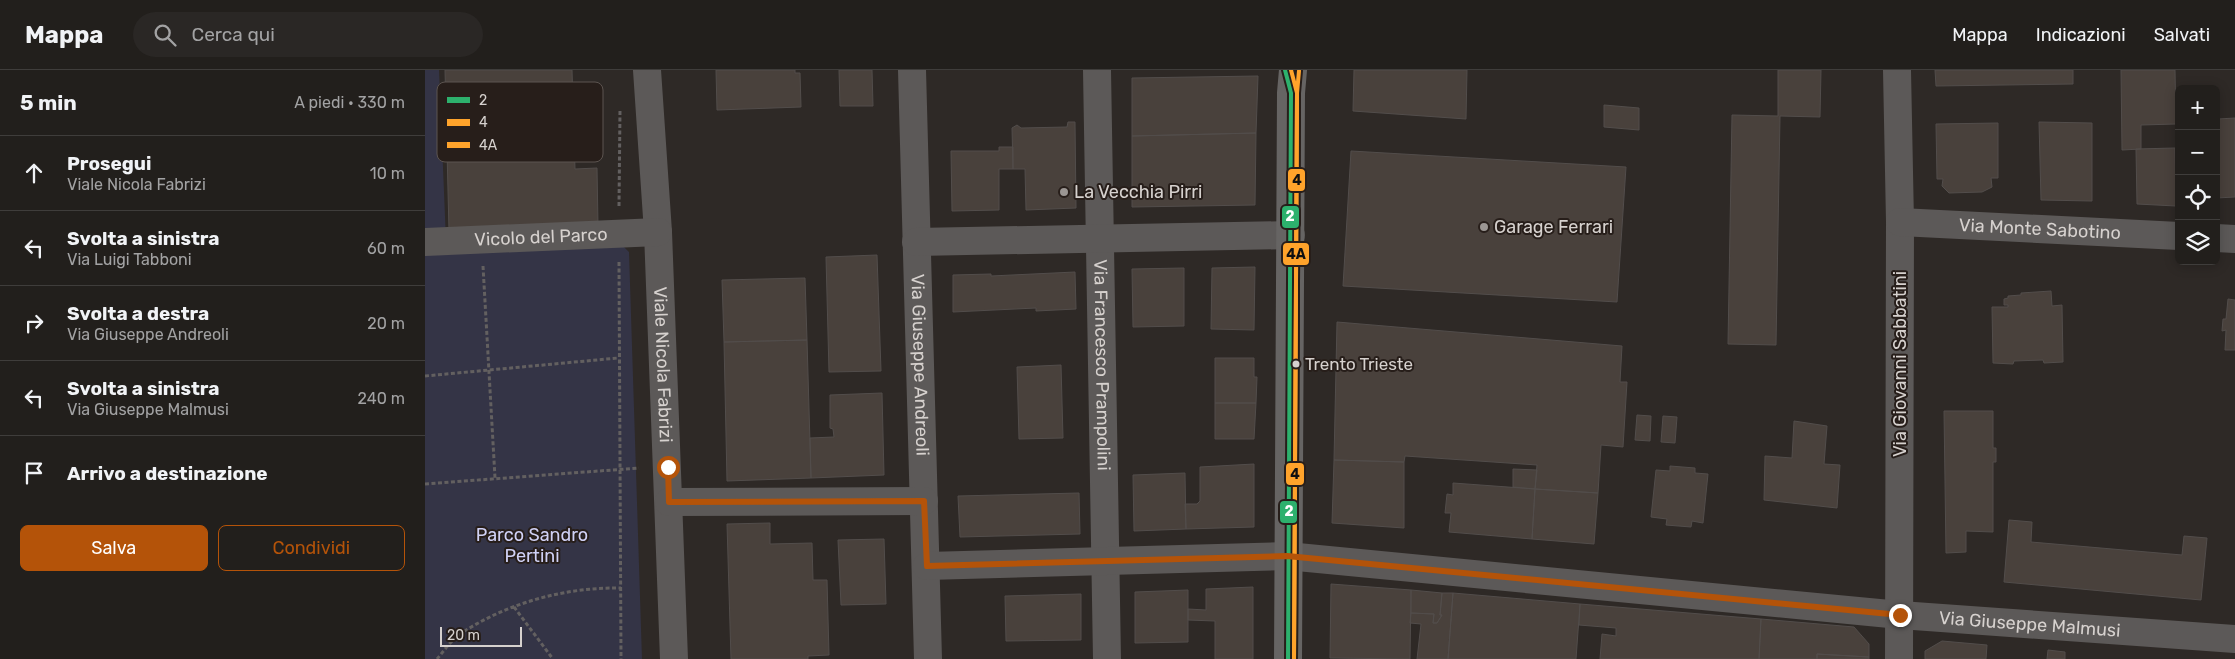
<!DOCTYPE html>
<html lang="it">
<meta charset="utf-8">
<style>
body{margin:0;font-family:Rubik,sans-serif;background:#2a2725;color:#f1f3f6}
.controls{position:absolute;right:15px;top:15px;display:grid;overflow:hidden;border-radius:8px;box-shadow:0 2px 12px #0003}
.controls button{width:45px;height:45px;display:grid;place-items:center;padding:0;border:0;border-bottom:1px solid #3f3d3b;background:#221f1c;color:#f1f3f6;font:25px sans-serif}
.scale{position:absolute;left:15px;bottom:12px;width:82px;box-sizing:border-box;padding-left:5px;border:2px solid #d6d1ce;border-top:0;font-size:14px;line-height:18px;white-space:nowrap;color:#d6d1ce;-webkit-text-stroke:4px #271e1a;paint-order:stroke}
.stop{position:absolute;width:15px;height:15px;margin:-11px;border:4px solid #b45309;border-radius:50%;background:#fff}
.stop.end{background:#b45309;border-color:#fff;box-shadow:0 1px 5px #0008}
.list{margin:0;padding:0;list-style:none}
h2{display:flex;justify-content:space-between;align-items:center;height:65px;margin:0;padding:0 20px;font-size:21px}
h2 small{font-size:16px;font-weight:400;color:#a2a2a3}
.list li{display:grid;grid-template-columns:32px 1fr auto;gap:15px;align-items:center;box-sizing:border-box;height:75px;padding:0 20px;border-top:1px solid #3f3d3b}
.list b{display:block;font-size:19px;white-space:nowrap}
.list p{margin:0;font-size:16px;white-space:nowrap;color:#a2a2a3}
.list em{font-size:16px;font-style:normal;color:#a2a2a3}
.actions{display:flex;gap:10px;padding:15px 20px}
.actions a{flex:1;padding:11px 0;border:1px solid #b45309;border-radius:8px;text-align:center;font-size:18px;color:#b45309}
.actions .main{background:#b45309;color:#fff}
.icon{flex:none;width:28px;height:28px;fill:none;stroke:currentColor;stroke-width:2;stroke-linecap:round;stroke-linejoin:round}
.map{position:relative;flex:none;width:1810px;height:589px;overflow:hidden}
header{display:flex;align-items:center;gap:30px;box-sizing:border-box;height:70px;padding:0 25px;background:#221f1c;border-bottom:1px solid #3f3d3b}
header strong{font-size:24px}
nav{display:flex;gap:28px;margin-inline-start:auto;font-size:18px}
.search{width:350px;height:45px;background:#2a2725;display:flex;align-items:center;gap:12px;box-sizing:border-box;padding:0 18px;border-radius:28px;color:#a2a2a3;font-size:19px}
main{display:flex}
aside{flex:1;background:#221f1c}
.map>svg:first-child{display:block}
.green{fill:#343446}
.building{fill:#49413c;stroke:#524d4b}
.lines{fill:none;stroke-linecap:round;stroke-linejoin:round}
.path{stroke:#636060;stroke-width:3;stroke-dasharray:4 2.5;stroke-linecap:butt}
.street{stroke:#5c5958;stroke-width:28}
.secondary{stroke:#666463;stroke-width:28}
.bus-1-casing{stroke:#271e1a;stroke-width:8}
.bus-2-casing{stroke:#271e1a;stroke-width:8}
.bus-3-casing{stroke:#271e1a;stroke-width:8}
.bus-1{stroke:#2db16d;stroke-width:4}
.bus-2{stroke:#ffa32b;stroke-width:4}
.bus-3{stroke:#ffa32b;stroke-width:4}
.route{stroke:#b45309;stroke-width:6}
.poi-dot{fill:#9b9693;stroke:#271e1a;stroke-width:2}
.bus-dot{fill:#d6d1ce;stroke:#271e1a;stroke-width:2}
.labels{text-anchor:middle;stroke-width:4;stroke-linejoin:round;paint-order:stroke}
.bus-label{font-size:17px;fill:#d6d1ce;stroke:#271e1a;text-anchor:start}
.poi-label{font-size:18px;fill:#d6d1ce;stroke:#271e1a;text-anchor:start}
.street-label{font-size:18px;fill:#d6d1ce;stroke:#271e1a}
.park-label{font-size:18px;fill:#d0d1f5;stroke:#271e1a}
.key{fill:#271e1a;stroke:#5c5450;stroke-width:1}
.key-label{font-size:14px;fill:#d6d1ce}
.line-badge{stroke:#271e1a;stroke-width:2}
.badge-label{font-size:14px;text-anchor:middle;font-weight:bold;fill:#fff}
.pale-badge-label{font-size:14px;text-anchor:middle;font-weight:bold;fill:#111}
</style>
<header>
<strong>Mappa</strong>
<div class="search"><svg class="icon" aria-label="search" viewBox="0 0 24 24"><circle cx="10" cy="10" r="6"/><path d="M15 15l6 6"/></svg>Cerca qui</div>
<nav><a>Mappa</a><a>Indicazioni</a><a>Salvati</a></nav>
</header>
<main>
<aside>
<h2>5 min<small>A piedi · 330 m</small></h2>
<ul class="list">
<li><svg class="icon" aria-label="ahead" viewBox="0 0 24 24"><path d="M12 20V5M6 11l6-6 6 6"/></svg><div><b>Prosegui</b><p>Viale Nicola Fabrizi</p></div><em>10 m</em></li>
<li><svg class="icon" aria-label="left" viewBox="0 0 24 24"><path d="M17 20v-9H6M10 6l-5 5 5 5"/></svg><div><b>Svolta a sinistra</b><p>Via Luigi Tabboni</p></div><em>60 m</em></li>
<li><svg class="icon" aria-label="right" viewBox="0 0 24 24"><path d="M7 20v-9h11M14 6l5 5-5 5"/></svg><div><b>Svolta a destra</b><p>Via Giuseppe Andreoli</p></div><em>20 m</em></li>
<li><svg class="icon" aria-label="left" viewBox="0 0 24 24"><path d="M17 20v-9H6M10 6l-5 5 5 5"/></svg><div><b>Svolta a sinistra</b><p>Via Giuseppe Malmusi</p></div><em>240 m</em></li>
<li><svg class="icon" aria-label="arrive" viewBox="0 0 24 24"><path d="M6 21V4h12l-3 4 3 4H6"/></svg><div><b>Arrivo a destinazione</b></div></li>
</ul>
<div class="actions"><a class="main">Salva</a><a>Condividi</a></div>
</aside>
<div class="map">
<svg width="1810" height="589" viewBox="0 0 1810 589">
<rect width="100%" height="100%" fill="#2e2926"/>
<path class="green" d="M 0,0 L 14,0 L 21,171 L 198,176 L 204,182 L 217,589 L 0,589 Z"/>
<path class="building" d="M 20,0 L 147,0 L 150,99 L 172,98 L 173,156 L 24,161 Z
M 291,0 L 370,0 L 370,3 L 375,3 L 376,37 L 292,40 Z
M 414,0 L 447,0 L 448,36 L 415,36 Z
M 929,0 L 1042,0 L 1041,49 L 928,41 Z
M 1353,0 L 1396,0 L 1395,47 L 1355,46 L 1351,275 L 1303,274 L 1307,45 L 1353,46 Z
M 1510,0 L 1648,0 L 1648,14 L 1511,16 Z
M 1696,0 L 1750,0 L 1751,54 L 1716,55 L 1716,79 L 1697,80 Z
M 833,6 L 831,63 L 707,66 L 707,8 Z
M 1179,35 L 1214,38 L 1214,60 L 1179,57 Z
M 1810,48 L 1810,127 L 1791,128 L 1793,49 Z
M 643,52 L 650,52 L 651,138 L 601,140 L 600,99 L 588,99 L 587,58 L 592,55 L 596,58 L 642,57 Z
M 1614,52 L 1667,53 L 1667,131 L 1616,130 Z
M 1573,53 L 1573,108 L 1566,108 L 1567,117 L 1557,122 L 1524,123 L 1517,116 L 1518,109 L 1512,109 L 1511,54 Z
M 831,63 L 830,135 L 707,137 L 707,66 Z
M 574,77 L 588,77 L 588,99 L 574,99 L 574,140 L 527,141 L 526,81 L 574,81 Z
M 1750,78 L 1751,136 L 1712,134 L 1711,79 Z
M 926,81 L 1201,97 L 1192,232 L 918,216 Z
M 452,185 L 456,301 L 404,302 L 401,187 Z
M 830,197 L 829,260 L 786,259 L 787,198 Z
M 759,198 L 759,256 L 708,257 L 707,199 Z
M 650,202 L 651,239 L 611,241 L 611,238 L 528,242 L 528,205 L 566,204 L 566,206 Z
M 380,208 L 382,270 L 299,272 L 297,210 Z
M 1626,221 L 1627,236 L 1637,235 L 1638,292 L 1619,293 L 1618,290 L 1589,291 L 1588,294 L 1568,293 L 1567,237 L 1583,237 L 1583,235 L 1579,235 L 1579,229 L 1583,228 L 1583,226 L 1596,225 L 1596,223 Z
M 1803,229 L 1810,230 L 1810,280 L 1800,280 L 1801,260 L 1797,261 L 1798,249 L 1801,249 Z
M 912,252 L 1197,276 L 1195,312 L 1202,312 L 1198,377 L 1176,375 L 1173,423 L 1110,419 L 1112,395 L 980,386 L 979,392 L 909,390 Z
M 382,270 L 386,408 L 302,411 L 299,272 Z
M 790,288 L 829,288 L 829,307 L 832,307 L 831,333 L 790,333 Z
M 636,295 L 638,368 L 594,369 L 592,297 Z
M 457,323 L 459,405 L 386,408 L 385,368 L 409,367 L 408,359 L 405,358 L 405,325 Z
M 790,333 L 831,333 L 829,369 L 790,369 Z
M 1519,341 L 1568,341 L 1568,378 L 1571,378 L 1571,392 L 1568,392 L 1568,462 L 1541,461 L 1541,482 L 1521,483 Z
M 1212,345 L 1226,346 L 1225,371 L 1210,370 Z
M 1238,346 L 1252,347 L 1250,373 L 1236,372 Z
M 1369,351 L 1402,356 L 1399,394 L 1415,395 L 1412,438 L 1339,430 L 1340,386 L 1367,388 Z
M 909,390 L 979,392 L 979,458 L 907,453 Z
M 829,394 L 829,457 L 761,459 L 760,434 L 772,434 L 775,431 L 775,397 Z
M 1245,396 L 1270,398 L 1270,403 L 1283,404 L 1278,453 L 1267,451 L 1266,457 L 1241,455 L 1242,449 L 1226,447 L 1231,400 L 1245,401 Z
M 1088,399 L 1112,400 L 1110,419 L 1088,417 Z
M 760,403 L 761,459 L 709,461 L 708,405 Z
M 1028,413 L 1110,419 L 1107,469 L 1024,462 L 1026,443 L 1020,443 L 1022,424 L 1028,425 Z
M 1110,419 L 1173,423 L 1169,474 L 1107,469 Z
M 654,423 L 655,464 L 535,467 L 533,426 Z
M 1584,450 L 1607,452 L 1606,472 L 1757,485 L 1759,466 L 1782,468 L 1776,530 L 1579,512 Z
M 345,453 L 345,474 L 387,473 L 388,510 L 402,510 L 404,585 L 383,586 L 383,589 L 306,589 L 302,454 Z
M 459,469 L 461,534 L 416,535 L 413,470 Z
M 906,514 L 986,520 L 985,589 L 905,588 Z
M 828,517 L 828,589 L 790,589 L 790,551 L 763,550 L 763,539 L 781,540 L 781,519 Z
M 763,520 L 763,572 L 710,573 L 710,522 Z
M 986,520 L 1017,523 L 1015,545 L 1017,545 L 1012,553 L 1008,553 L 1009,544 L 986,543 Z
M 1017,523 L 1028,523 L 1023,589 L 992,589 L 996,554 L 985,553 L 986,543 L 1009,544 L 1008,553 L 1012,553 L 1017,545 L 1015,545 Z
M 1028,523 L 1155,534 L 1151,589 L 1023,589 Z
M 656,524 L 656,570 L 581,571 L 580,526 Z
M 1155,534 L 1336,549 L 1334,589 L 1175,589 L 1177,564 L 1191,566 L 1191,558 L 1154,555 Z
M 1336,549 L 1429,557 L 1444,574 L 1444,587 L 1392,584 L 1392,589 L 1334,589 Z
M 1517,571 L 1562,575 L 1561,589 L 1500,589 L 1500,581 Z
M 1623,580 L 1640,582 L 1640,589 L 1622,589 Z
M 1392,584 L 1444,587 L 1444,589 L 1392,589 Z"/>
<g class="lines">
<path class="path" d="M 194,136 L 195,40
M 194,192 L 196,589
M 58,196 L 70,408
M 0,306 L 193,288
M 0,414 L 214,398
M 89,537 L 128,589
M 12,589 C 19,581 26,570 35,564 C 82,533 140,517 196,518"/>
<g class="street">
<path id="s1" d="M 222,0 L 233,162 L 249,589"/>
<path id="s2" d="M 487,0 L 503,589"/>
<path id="s3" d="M 672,0 L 682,589"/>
<path d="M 1472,0 L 1475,152 L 1474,589"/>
<path id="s4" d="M 1475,152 L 1754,166"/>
<path d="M 1791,168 L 1810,169"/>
<path id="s5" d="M 0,172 L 233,162"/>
<path d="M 491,172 L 866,165"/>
<path d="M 244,432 L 499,431"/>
<path id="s6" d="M 502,496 L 862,486 L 1475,545 L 1810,569"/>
</g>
<path class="secondary" d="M 863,589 L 866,23 L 868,0"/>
<defs>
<path id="bus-1" d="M 860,0 L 866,23 L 863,589"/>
<path id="bus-2" d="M 869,589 L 872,23 L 874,1"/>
<path id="bus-3" d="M 866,0 L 872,23 L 869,589"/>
</defs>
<use href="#bus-1" class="bus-1-casing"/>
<use href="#bus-2" class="bus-2-casing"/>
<use href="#bus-3" class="bus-3-casing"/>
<use href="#bus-1" class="bus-1"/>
<use href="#bus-2" class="bus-2"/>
<use href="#bus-3" class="bus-3"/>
</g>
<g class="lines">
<path class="route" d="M 243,397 L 244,432 L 499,431 L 502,496 L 862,486 L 1475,545"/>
</g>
<g class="poi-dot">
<circle cx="639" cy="122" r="5"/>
<circle cx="1059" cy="157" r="5"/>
</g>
<circle class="bus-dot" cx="871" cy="294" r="4.5"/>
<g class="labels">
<g class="bus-label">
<text x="880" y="300">Trento Trieste</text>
</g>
<g class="poi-label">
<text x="649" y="128">La Vecchia Pirri</text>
<text x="1069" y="163">Garage Ferrari</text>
</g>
<g class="street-label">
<text dy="6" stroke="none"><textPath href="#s4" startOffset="140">Via Monte Sabotino</textPath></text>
<text dy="6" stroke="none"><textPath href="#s5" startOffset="116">Vicolo del Parco</textPath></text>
<text dy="6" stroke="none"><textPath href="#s1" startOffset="295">Viale Nicola Fabrizi</textPath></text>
<text dy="6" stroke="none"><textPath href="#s3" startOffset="295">Via Francesco Prampolini</textPath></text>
<text transform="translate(1475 294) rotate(-90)" y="6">Via Giovanni Sabbatini</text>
<text dy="6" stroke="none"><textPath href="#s2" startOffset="295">Via Giuseppe Andreoli</textPath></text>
<text dy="6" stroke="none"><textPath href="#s6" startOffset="1106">Via Giuseppe Malmusi</textPath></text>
</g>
<g class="park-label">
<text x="107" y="471">Parco Sandro<tspan x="107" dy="21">Pertini</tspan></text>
</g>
</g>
<rect x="12" y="12" width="166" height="80" rx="8" class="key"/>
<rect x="22" y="27" width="23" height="6" fill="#2db16d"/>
<rect x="22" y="49" width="23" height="7" fill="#ffa32b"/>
<rect x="22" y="72" width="23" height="6" fill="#ffa32b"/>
<g class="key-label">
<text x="54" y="35">2</text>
<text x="54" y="57">4</text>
<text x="54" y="80">4A</text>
</g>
<g class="line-badge">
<rect x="862" y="98" width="19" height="24" rx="5" fill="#ffa32b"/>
<rect x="856" y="135" width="19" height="24" rx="5" fill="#2db16d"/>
<rect x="857" y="172" width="28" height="24" rx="5" fill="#ffa32b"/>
<rect x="860" y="392" width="20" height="24" rx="5" fill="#ffa32b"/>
<rect x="854" y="430" width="19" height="24" rx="5" fill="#2db16d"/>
</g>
<g class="badge-label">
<text x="865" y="151">2</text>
<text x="864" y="446">2</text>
</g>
<g class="pale-badge-label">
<text x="872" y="115">4</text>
<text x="871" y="189">4A</text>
<text x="870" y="409">4</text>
</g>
</svg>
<div class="controls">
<button>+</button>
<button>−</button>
<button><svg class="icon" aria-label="locate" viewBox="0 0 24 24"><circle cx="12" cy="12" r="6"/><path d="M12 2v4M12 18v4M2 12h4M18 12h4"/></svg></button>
<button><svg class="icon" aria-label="layers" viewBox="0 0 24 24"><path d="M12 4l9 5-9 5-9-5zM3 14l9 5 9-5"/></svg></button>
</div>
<div class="scale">20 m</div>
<div class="stop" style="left:243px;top:397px"></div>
<div class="stop end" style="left:1475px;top:545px"></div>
</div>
</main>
